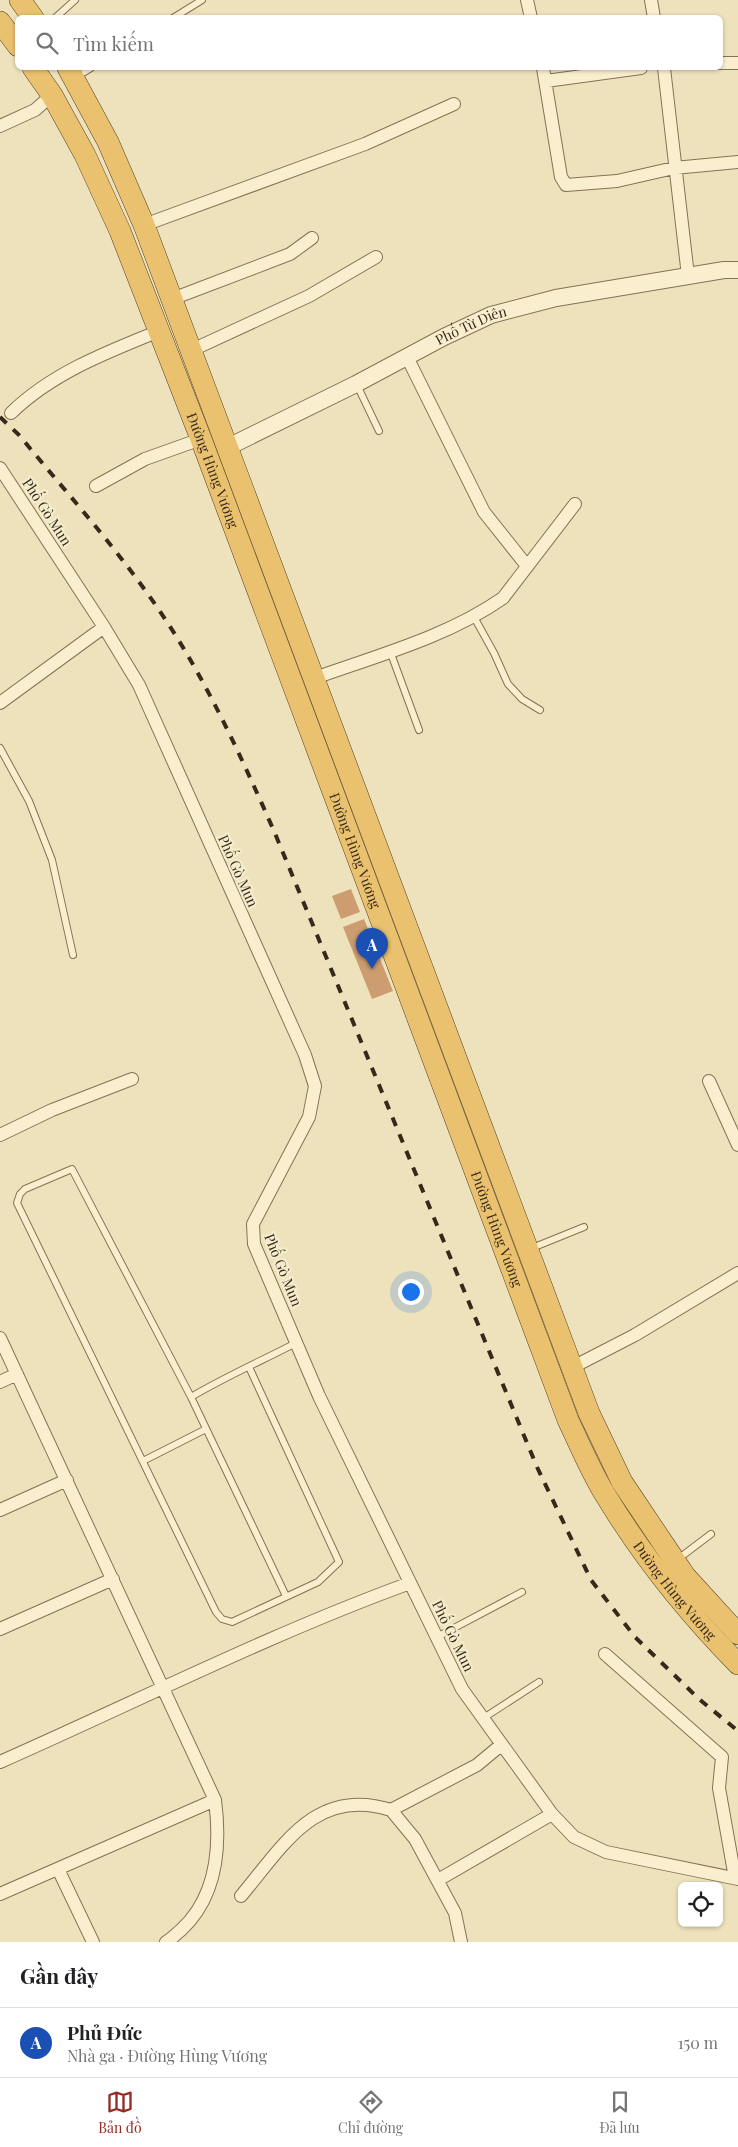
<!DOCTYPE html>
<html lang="vi">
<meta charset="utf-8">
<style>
body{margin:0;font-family:"Playfair Display",serif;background:#f2f2f2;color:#202124}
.controls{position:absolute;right:15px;bottom:15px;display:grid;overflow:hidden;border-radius:8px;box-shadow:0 1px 4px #0004}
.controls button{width:45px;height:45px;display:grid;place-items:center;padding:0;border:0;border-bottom:1px solid #e0e0e0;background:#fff;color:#202124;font:25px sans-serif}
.you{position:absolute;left:410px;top:1291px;width:18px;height:18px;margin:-12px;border:4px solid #fff;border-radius:50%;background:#1a73e8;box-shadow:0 0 0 8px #1a73e833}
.badge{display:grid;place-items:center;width:32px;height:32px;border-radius:50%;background:#952b25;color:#fff;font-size:16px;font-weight:700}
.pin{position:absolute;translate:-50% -41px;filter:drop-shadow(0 1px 2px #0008)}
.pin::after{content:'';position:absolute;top:26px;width:18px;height:15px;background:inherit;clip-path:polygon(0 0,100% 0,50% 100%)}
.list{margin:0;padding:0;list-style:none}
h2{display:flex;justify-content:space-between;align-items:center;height:65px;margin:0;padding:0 20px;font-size:21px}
h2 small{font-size:16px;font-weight:400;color:#757577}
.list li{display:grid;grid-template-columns:32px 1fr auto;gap:15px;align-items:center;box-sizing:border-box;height:70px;padding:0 20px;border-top:1px solid #e0e0e0}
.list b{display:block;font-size:19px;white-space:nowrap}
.list p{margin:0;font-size:16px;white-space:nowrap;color:#757577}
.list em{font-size:16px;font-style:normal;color:#757577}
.icon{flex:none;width:28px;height:28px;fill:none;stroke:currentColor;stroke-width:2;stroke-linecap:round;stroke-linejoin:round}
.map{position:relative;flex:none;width:738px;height:1942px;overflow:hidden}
.search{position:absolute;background:#fff;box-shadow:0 1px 4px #0004;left:15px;right:15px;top:15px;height:55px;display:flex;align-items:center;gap:12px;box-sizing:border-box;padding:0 18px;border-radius:8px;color:#757577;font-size:19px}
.sheet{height:135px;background:#fff}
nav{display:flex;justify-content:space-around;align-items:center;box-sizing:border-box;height:70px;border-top:1px solid #e0e0e0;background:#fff;font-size:14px;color:#757577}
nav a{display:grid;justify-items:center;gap:2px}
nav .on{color:#952b25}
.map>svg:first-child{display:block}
.building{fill:#cd9d71}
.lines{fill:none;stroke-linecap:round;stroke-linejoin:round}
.service-casing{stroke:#857256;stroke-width:8}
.minor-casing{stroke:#857256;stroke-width:14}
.tertiary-casing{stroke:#857256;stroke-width:18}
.trunk-casing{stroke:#52402a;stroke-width:22}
.service{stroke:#f9efcf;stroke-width:6}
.minor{stroke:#f9efcf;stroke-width:12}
.tertiary{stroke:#f9efcf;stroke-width:16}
.trunk{stroke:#eac16e;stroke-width:21}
.rail{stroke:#34291b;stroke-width:4;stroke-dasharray:9 9;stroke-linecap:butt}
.labels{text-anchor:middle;stroke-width:4.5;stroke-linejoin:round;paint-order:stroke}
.street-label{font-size:14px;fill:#34291b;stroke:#f5eccc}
</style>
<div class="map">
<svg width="738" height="1942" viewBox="0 0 738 1942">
<rect width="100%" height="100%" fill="#eee2bc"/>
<path class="building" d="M 351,889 L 360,912 L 341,919 L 332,896 Z
M 364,919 L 393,991 L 372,999 L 343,927 Z"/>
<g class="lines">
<defs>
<path id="service" d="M 55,18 L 75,0
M 173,18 L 202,0
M 76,77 L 91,68
M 357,385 L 379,431
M 474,617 L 494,653 L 508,684 L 522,699 L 540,710
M 390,651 L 419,730
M 0,748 L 29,801 L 52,860 L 73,955
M 532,1248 L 584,1227
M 249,1367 L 339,1562 L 318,1582 L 232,1622 L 222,1619 L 216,1612 L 17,1203 L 20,1194 L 25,1189 L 72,1169 L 191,1397 C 225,1377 261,1361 296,1343
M 191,1397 L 286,1596
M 143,1461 L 206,1429
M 678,1559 L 711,1534
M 437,1637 L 522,1592
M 482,1719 L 539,1682"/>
<path id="minor" d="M 527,0 L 531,18
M 651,0 L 654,18
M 720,63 L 738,63
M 543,68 L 561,177 L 566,185 L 617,181 L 674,168 L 738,162
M 664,68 L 688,276
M 546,81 L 641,68
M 0,126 L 35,110 L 52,95
M 144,225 L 365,144 L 454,104
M 172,299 L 290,254 L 312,238
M 192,350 L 309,296 L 376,257
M 408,359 L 484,512 L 527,566
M 11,413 C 52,373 107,352 159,331
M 0,468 L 104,627 L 139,685 L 305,1055 L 315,1086 L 309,1117 L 253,1224 L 254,1244 L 319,1396 L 462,1689 L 552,1814 L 574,1837 L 606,1852 L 738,1879
M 96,486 L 145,459 L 201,439
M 315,678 C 379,655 447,637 503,598 L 575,504
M 0,703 L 104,627
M 709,1081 L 738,1145
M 0,1135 L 52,1110 L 132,1079
M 0,1338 L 215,1800 C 221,1846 217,1897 181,1930 C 176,1934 172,1939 166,1942
M 571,1368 L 635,1335 L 738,1273
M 0,1382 L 17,1374
M 0,1510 L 67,1480
M 0,1629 L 113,1579
M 605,1654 L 722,1757 L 719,1788 L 735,1878
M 0,1762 C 136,1702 270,1634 410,1583
M 391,1810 L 415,1839 L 455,1913 L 461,1942
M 58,1869 L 93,1942
M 438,1880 L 552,1814
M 0,1894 L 215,1800
M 241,1896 C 283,1846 316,1786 391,1810 L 477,1765 L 501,1745"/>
<g id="tertiary">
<path id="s1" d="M 228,447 L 356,384 L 444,337 L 491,315 L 556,298 L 724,270 L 738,270"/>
</g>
<g id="trunk">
<path d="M 20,0 L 33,18"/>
<path d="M 0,22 L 18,46"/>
<path id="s2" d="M 33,68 L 52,95 L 85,155 L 120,231 L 201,439 L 568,1420 C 580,1445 591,1472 606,1496 C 643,1557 688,1613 738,1664"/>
<path d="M 68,68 L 108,142 L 144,225 L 589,1413 L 622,1482 L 675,1561 L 685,1576 L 738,1634"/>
</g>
</defs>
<use href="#service" class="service-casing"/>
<use href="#minor" class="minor-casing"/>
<use href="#tertiary" class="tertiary-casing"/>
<use href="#trunk" class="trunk-casing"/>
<use href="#service" class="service"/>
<use href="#minor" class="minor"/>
<use href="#tertiary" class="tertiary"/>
<use href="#trunk" class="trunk"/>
<path class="rail" d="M 0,417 L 19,435 C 70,497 125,557 169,625 C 211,690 243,761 274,831 L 537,1467 L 591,1580 L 635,1637 L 699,1699 L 738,1731"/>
</g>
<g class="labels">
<g class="street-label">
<text dy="5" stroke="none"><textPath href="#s1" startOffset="272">Phố Từ Diên</textPath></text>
<text dy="5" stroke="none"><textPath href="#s2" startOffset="442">Đường Hùng Vương</textPath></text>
<text transform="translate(47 512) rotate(57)" y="5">Phố Gò Mun</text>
<text dy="5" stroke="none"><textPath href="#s2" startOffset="848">Đường Hùng Vương</textPath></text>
<text transform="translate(238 871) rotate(66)" y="5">Phố Gò Mun</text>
<text dy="5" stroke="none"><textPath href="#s2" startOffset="1252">Đường Hùng Vương</textPath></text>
<text transform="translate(283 1270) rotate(68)" y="5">Phố Gò Mun</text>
<text dy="5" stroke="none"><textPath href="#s2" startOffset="1658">Đường Hùng Vương</textPath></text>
<text transform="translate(453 1636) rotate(64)" y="5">Phố Gò Mun</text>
</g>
</g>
</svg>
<div class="controls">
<button><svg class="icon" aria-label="locate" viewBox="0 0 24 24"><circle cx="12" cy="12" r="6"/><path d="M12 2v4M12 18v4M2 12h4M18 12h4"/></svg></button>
</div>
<div class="you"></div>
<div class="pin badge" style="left:372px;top:969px;background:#1a4fb4">A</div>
<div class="search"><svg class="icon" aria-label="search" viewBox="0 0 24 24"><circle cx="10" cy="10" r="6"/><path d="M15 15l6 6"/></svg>Tìm kiếm</div>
</div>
<section class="sheet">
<h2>Gần đây<small></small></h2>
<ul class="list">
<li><span class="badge" style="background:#1a4fb4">A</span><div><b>Phủ Đức</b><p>Nhà ga · Đường Hùng Vương</p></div><em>150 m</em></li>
</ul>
</section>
<nav>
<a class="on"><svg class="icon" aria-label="map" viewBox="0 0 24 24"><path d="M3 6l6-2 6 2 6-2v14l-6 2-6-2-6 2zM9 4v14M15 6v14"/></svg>Bản đồ</a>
<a><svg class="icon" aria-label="directions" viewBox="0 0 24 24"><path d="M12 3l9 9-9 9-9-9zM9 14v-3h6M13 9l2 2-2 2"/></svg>Chỉ đường</a>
<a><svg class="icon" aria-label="saved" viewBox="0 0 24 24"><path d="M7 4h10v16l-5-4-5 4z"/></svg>Đã lưu</a>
</nav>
